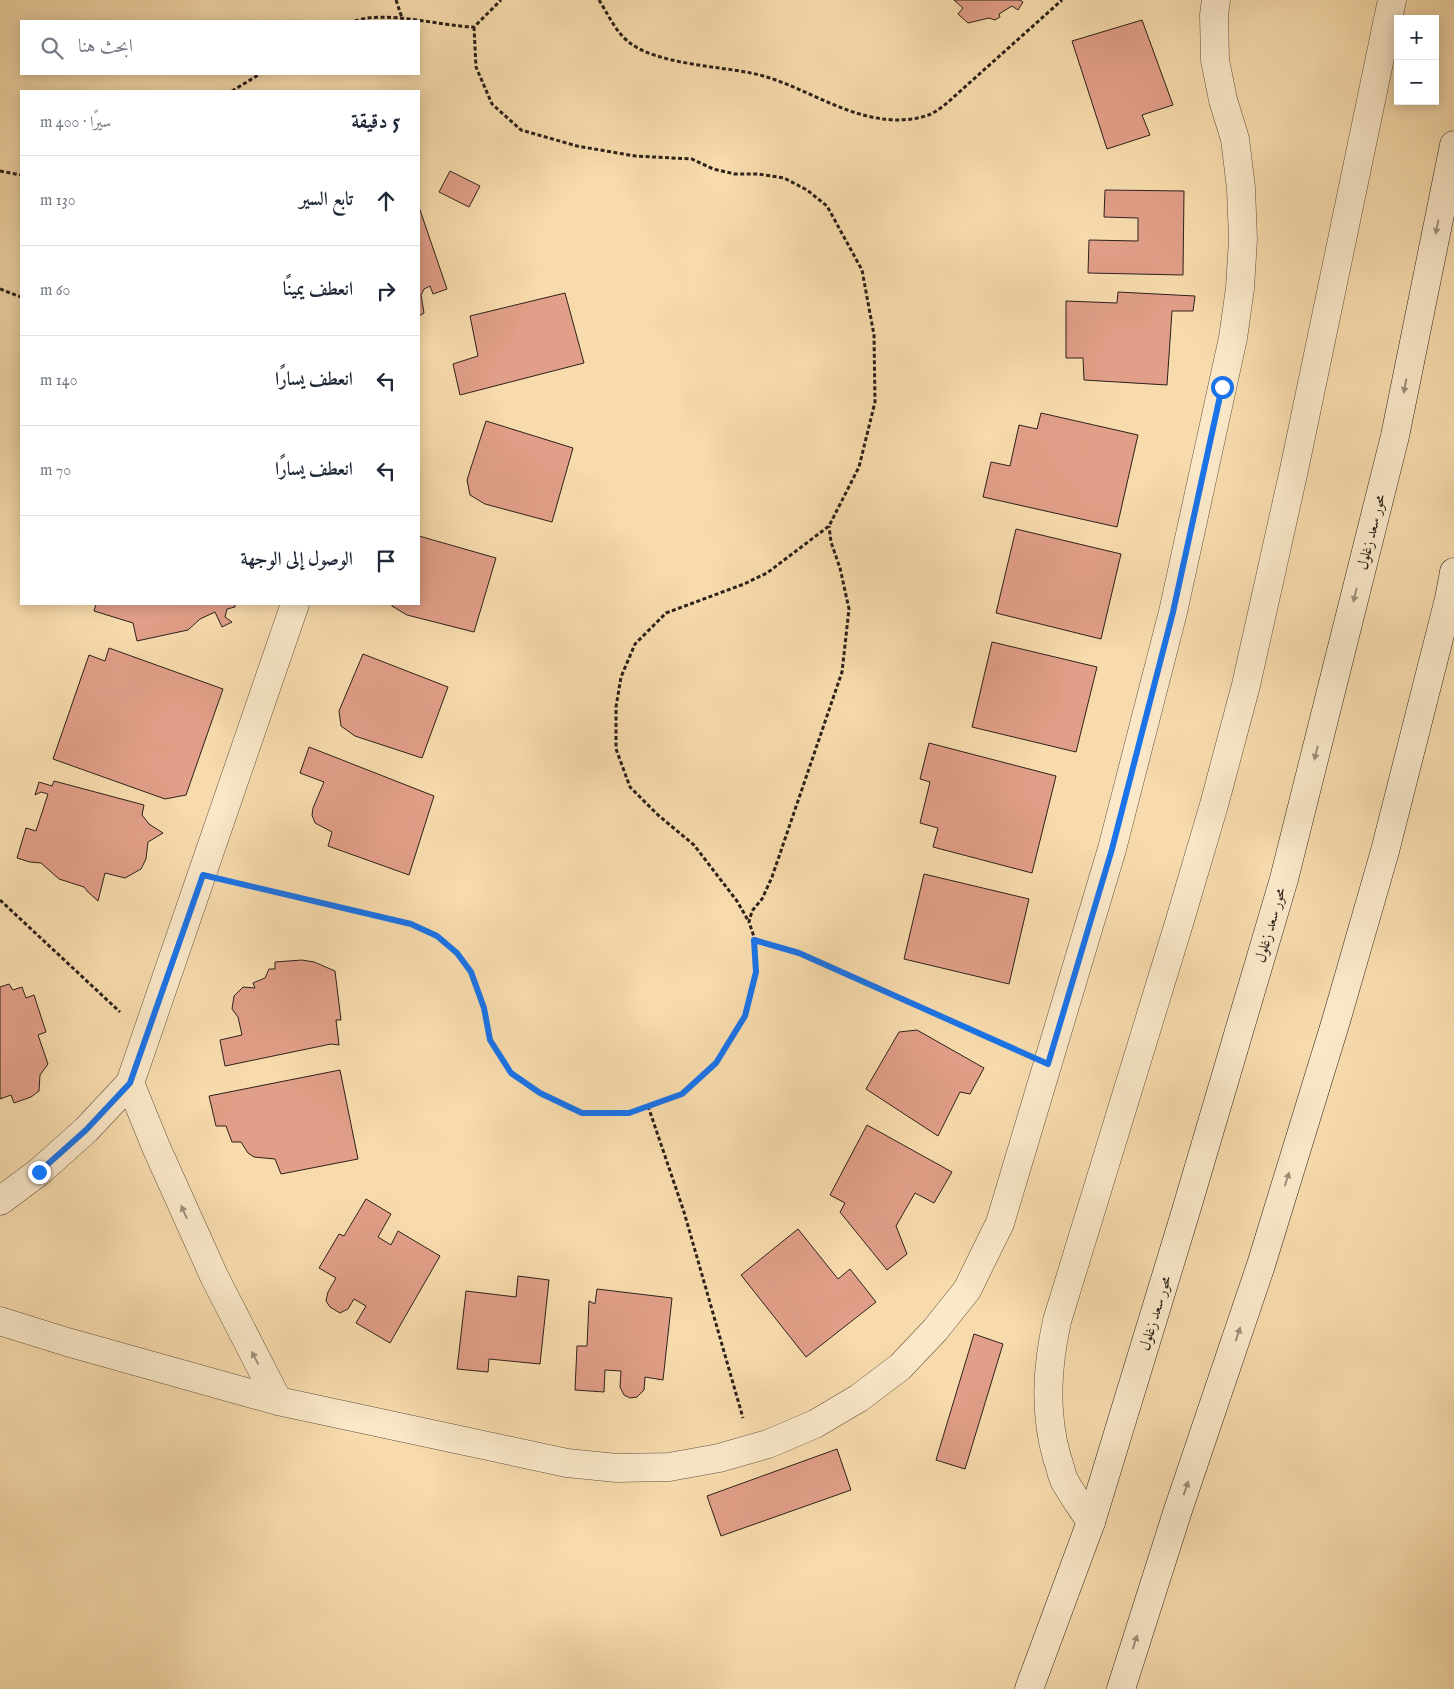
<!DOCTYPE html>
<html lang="ar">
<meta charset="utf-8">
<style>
body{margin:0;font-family:"IM FELL English",Amiri,serif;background:#f2f2f3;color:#1f2937;direction:rtl}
.controls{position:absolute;right:15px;top:15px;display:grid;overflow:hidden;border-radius:0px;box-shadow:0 2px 12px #0003}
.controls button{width:45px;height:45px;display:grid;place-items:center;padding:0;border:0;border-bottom:1px solid #e0e1e3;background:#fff;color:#1f2937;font:25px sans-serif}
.stop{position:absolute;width:15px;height:15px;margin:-11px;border:4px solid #1a73e8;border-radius:50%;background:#fff}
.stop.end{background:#1a73e8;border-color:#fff;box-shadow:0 1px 5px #0008}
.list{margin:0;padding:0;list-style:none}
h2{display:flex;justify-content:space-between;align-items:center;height:65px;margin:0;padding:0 20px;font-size:21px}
h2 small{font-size:16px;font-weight:400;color:#747a83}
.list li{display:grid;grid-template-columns:32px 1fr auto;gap:15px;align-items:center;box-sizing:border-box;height:90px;padding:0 20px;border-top:1px solid #e0e1e3}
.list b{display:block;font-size:19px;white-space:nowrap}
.list em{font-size:16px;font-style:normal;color:#747a83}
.icon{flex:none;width:28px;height:28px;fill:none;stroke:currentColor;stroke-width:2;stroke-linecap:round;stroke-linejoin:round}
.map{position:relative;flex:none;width:1454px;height:1689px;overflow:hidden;direction:ltr}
.search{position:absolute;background:#fff;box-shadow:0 2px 12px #0003;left:20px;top:20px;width:400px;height:55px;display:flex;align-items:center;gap:12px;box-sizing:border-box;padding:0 18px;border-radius:0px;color:#747a83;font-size:19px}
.panel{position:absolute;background:#fff;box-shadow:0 2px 12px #0003;left:20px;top:90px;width:400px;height:515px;border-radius:0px;direction:rtl}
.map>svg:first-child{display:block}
.building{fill:#e19e88;stroke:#2c211a}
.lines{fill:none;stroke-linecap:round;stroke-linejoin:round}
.street-casing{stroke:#5f503e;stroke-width:29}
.secondary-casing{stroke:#2c211a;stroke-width:29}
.path{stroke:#2c211a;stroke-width:3;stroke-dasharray:4 2.5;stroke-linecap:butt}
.street{stroke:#fae8c9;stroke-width:28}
.secondary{stroke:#fae8c9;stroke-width:28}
.oneway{fill:#9d8e7a}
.route{stroke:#1a73e8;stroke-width:6}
.labels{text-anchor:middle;stroke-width:4;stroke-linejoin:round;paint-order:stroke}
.street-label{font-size:15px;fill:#2c211a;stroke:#fae8c9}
</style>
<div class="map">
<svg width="1454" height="1689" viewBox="0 0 1454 1689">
<rect width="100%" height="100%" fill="#f7dbac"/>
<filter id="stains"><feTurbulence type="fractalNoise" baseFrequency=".004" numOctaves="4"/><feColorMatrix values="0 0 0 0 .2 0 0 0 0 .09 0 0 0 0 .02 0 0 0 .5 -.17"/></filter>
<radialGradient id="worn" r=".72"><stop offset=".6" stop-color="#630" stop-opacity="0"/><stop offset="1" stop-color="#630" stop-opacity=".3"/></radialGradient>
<path class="building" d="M 954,0 L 1020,0 L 1023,2 L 1018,10 L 1012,6 L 999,14 L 1000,17 L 995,20 L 989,18 L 968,23 L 958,14 L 963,8 Z
M 1142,20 L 1173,105 L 1142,115 L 1150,135 L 1107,149 L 1072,41 Z
M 450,171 L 480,186 L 469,207 L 439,192 Z
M 1105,190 L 1184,191 L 1183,275 L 1088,273 L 1089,240 L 1138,241 L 1138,218 L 1104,217 Z
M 419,207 L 447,289 L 433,294 L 430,286 L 424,289 L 421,295 L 424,313 L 419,316 Z
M 1118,292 L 1195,296 L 1193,311 L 1172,311 L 1167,385 L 1084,380 L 1083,358 L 1066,358 L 1066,301 L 1117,303 Z
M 565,293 L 584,363 L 460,395 L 453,364 L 478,356 L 470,316 Z
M 1041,413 L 1138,435 L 1117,527 L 983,497 L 991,462 L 1010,466 L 1019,425 L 1037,429 Z
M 486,421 L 573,448 L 552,522 L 485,504 L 470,495 L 467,480 Z
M 1016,529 L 1121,554 L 1101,639 L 996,613 Z
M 419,536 L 496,558 L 474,632 L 407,615 L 392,606 L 392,604 L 419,604 Z
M 96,604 L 235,604 L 235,607 L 227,609 L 225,617 L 232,622 L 222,627 L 215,612 L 200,619 L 188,630 L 137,641 L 133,623 L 94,611 Z
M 992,642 L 1097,667 L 1076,752 L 972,727 Z
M 109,648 L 223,689 L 186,795 L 165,799 L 53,759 L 89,655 L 105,661 Z
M 363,654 L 448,687 L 422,758 L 355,736 L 341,726 L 339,711 Z
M 929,743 L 1056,776 L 1032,873 L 933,847 L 938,828 L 920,823 L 930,782 L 920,779 Z
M 309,747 L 434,796 L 409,875 L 328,846 L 332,832 L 315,823 L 312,815 L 313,808 L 324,782 L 300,773 Z
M 54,781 L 144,805 L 142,815 L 149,824 L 163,833 L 148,842 L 146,859 L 141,869 L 125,878 L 105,873 L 98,901 L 88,892 L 84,887 L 59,879 L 41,863 L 30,862 L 17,858 L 26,828 L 36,831 L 48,794 L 41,792 L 35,795 L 39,782 L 52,786 Z
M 924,874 L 1029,899 L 1009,984 L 904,959 Z
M 302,960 L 314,962 L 335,971 L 341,1020 L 336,1020 L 339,1045 L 331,1044 L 225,1066 L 220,1040 L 242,1035 L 238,1017 L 232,1009 L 234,996 L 243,987 L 255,988 L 253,983 L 265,978 L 269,969 L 275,969 L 275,962 Z
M 9,984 L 13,990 L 22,987 L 26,998 L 34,995 L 46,1032 L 38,1035 L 48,1064 L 40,1075 L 39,1091 L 31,1097 L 14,1103 L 11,1095 L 0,1099 L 0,987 Z
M 917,1030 L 984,1068 L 970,1094 L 960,1092 L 938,1136 L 866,1089 L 899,1032 Z
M 340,1070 L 358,1159 L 281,1174 L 275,1159 L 254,1157 L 248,1153 L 241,1142 L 232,1142 L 226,1126 L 216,1126 L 209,1096 Z
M 867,1125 L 952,1172 L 934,1203 L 915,1193 L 896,1226 L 907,1254 L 887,1270 L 840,1212 L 845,1203 L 830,1195 Z
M 366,1199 L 391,1214 L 378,1237 L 391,1245 L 398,1231 L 440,1256 L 390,1343 L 356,1323 L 366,1306 L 354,1299 L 348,1309 L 340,1313 L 330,1307 L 326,1301 L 328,1292 L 336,1278 L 319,1268 L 339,1234 L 344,1236 Z
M 798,1229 L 838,1279 L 850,1269 L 876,1302 L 806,1357 L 741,1275 Z
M 518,1276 L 549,1280 L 540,1364 L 489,1359 L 488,1372 L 457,1369 L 466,1291 L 516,1297 Z
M 597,1289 L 672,1298 L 663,1380 L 645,1377 L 644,1390 L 637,1397 L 630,1398 L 624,1395 L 620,1387 L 621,1371 L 605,1370 L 604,1392 L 575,1390 L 577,1346 L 587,1346 L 589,1301 L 595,1304 Z
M 974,1334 L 1003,1344 L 965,1469 L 936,1460 Z
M 837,1449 L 851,1490 L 721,1536 L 707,1496 Z"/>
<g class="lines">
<defs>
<path id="street" d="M 130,1083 L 156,1147 L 214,1276 L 278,1401
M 0,1201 L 39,1172 L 86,1130 L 130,1083 L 295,604
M 0,1321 L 67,1342 L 278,1401 L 567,1463 L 617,1468 L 669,1467 L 719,1458 L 768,1444 L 815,1424 L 859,1398 L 900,1367 L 935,1330 L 967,1290 L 1000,1223 L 1112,849 L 1173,612 L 1233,338 L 1240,288 L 1243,239 L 1241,188 L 1235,139 L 1223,100 L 1215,60 L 1214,15 L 1216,0
M 1091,1522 C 1082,1508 1072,1495 1064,1480 C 1061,1473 1060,1465 1057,1458 C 1044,1412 1047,1367 1057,1321 L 1180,920 L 1214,805 L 1246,685 L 1294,470 L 1392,0"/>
<path id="secondary" d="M 1029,1689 L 1091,1522 L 1185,1214 L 1284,879 L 1395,436 L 1454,145
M 1121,1689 L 1178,1510 L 1261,1265 L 1336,1021 L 1385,851 L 1449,599 L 1454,572"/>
</defs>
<use href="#street" class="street-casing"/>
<use href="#secondary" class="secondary-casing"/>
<path class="path" d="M 396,0 L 402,18
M 599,0 C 608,14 616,33 630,43 C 658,64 716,66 751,73 C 796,82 836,113 883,119 C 897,121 917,120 931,114 C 937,111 942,107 947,103 L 1062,0
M 355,21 C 385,10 440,26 474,27 L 501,0
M 474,27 L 476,67 L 492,104 L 521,130 L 577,146 L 635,156 L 692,159 L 713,169 L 735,174 L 758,174 L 784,178 L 807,190 L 827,206 L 862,270 L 874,335 L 875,402 L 859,467 L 829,526 L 767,573 L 744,584 L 666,613 L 635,644 L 621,677 L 616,707 L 616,749 L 630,787 L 658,815 L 694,845 L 737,901 L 749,922
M 232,91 L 260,74
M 0,171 L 21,175
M 0,289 L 21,297
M 232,882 L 411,924 L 437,935 L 457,953 L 471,972 L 484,1008 L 490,1040 L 511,1073 L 541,1093 L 582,1113 L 629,1113 L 682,1094 L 716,1063 L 745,1016 L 756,972 L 755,940 L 749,922 L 752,911 L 762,899 L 772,877 L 842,672 L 849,609 L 840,568 L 831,542 L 829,526
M 0,900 L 120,1012
M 755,940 L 799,953 L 1019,1051
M 648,1106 L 684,1212 L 743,1418"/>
<use href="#street" class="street"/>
<use href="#secondary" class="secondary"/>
</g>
<defs><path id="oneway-solid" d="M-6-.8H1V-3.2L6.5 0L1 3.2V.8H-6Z" transform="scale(1.25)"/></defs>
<g class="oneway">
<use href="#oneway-solid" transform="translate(1437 227) rotate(101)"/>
<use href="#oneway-solid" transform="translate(1405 386) rotate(101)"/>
<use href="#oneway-solid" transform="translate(1355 595) rotate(104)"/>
<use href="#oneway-solid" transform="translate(1316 753) rotate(104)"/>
<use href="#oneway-solid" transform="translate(1287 1179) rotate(-73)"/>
<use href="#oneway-solid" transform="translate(184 1212) rotate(-114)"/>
<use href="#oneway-solid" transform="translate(1238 1334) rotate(-71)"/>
<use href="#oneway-solid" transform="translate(255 1358) rotate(-118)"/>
<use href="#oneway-solid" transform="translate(1186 1488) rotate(-71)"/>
<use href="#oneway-solid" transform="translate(1135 1642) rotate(-72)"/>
</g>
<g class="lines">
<path class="route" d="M 39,1172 L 86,1130 L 130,1083 L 203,875 L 411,924 L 437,936 L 457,953 L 471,972 L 484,1008 L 490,1040 L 511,1073 L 540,1093 L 582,1113 L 629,1113 L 682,1094 L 716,1063 L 745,1016 L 756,972 L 754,940 L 799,953 L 1048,1064 L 1112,849 L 1173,612 L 1222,387"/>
</g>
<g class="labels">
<g class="street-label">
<text transform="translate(1371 532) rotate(-76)" y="5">محور سعد زغلول</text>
<text transform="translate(1270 925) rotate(-74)" y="5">محور سعد زغلول</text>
<text transform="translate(1155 1313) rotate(-73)" y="5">محور سعد زغلول</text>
</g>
</g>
<rect width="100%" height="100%" filter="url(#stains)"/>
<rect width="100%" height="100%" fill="url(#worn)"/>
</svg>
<div class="controls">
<button>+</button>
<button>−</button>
</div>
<div class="stop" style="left:1222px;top:387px"></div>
<div class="stop end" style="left:39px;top:1172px"></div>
<div class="search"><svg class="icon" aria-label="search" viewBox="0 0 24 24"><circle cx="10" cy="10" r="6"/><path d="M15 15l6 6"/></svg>ابحث هنا</div>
<section class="panel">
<h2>5 دقيقة<small>سيرًا · 400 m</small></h2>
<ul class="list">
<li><svg class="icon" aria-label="ahead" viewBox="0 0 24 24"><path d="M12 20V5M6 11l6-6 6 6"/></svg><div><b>تابع السير</b></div><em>130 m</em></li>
<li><svg class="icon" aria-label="right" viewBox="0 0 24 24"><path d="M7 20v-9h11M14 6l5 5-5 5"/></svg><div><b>انعطف يمينًا</b></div><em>60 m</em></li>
<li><svg class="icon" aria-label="left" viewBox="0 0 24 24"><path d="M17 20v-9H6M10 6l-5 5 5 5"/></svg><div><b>انعطف يسارًا</b></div><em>140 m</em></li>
<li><svg class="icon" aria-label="left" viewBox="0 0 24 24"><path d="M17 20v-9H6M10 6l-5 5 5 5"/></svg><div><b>انعطف يسارًا</b></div><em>70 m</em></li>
<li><svg class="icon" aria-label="arrive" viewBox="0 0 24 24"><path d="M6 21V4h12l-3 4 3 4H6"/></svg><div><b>الوصول إلى الوجهة</b></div></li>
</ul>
</section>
</div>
